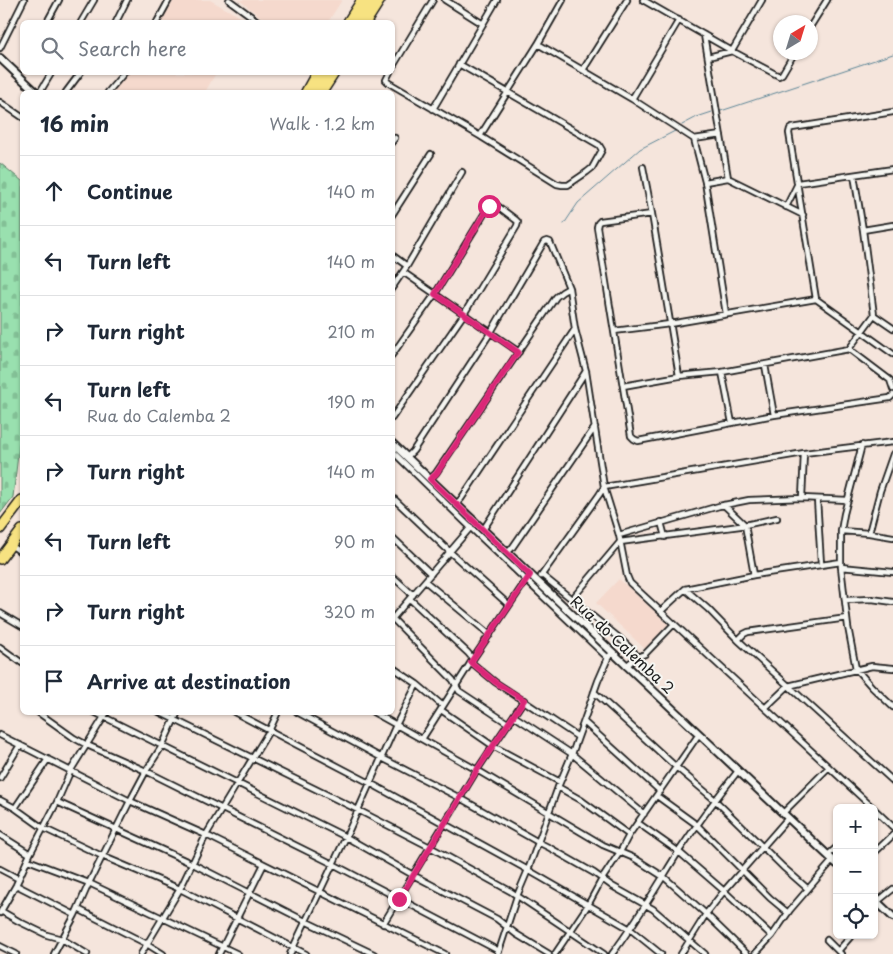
<!DOCTYPE html>
<meta charset="utf-8">
<style>
body{margin:0;font-family:"Playpen Sans",sans-serif;background:#f6f6f7;color:#1f2937}
.controls{position:absolute;right:15px;bottom:15px;display:grid;overflow:hidden;border-radius:8px;box-shadow:0 1px 4px #0004}
.controls button{width:45px;height:45px;display:grid;place-items:center;padding:0;border:0;border-bottom:1px solid #e0e1e3;background:#fff;color:#1f2937;font:25px sans-serif}
.compass{position:absolute;left:773px;top:15px;width:45px;height:45px;border-radius:50%;background:#fff;box-shadow:0 1px 4px #0004;rotate:38deg}
.stop{position:absolute;width:15px;height:15px;margin:-11px;border:4px solid #db2777;border-radius:50%;background:#fff}
.stop.end{background:#db2777;border-color:#fff;box-shadow:0 1px 5px #0008}
.list{margin:0;padding:0;list-style:none}
h2{display:flex;justify-content:space-between;align-items:center;height:65px;margin:0;padding:0 20px;font-size:21px}
h2 small{font-size:16px;font-weight:400;color:#747a83}
.list li{display:grid;grid-template-columns:32px 1fr auto;gap:15px;align-items:center;box-sizing:border-box;height:70px;padding:0 20px;border-top:1px solid #e0e1e3}
.list b{display:block;font-size:19px;white-space:nowrap}
.list p{margin:0;font-size:16px;white-space:nowrap;color:#747a83}
.list em{font-size:16px;font-style:normal;color:#747a83}
.icon{flex:none;width:28px;height:28px;fill:none;stroke:currentColor;stroke-width:2;stroke-linecap:round;stroke-linejoin:round}
.map{position:relative;flex:none;width:893px;height:954px;overflow:hidden}
.search{position:absolute;background:#fff;box-shadow:0 1px 4px #0004;left:20px;top:20px;width:375px;height:55px;display:flex;align-items:center;gap:12px;box-sizing:border-box;padding:0 18px;border-radius:8px;color:#747a83;font-size:19px}
.panel{position:absolute;background:#fff;box-shadow:0 1px 4px #0004;left:20px;top:90px;width:375px;height:625px;border-radius:8px}
.map>svg:first-child{display:block}
.built{fill:#f5d9cd}
.cemetery{fill:url(#cemetery-stones);stroke:#5a7e66}
.lines{fill:none;stroke-linecap:round;stroke-linejoin:round}
.stream{stroke:#5c8596;stroke-width:1}
.street-casing{stroke:#1c1c1c;stroke-width:8}
.secondary-casing{stroke:#1c1c1c;stroke-width:10}
.highway-casing{stroke:#1c1c1c;stroke-width:12}
.street{stroke:#f6f6f2;stroke-width:4.5}
.secondary{stroke:#f6f6f2;stroke-width:6}
.highway{stroke:#f7e281;stroke-width:9}
.route{stroke:#db2777;stroke-width:6}
.labels{text-anchor:middle;stroke-width:4;stroke-linejoin:round;paint-order:stroke}
.street-label{font-size:15px;fill:#1c1c1c;stroke:#f6f6f2}
</style>
<div class="map">
<svg width="893" height="954" viewBox="0 0 893 954">
<defs>
<pattern id="cemetery-stones" width="16" height="16" patternUnits="userSpaceOnUse" patternTransform="scale(1.25)"><rect width="16" height="16" fill="#99e0af"/><path d="M2 7V4a2 2 0 0 1 4 0v3zM10 15v-3a2 2 0 0 1 4 0v3z" fill="#83c096"/></pattern>
</defs>
<rect width="100%" height="100%" fill="#f5e5dc"/>
<filter id="ink" filterUnits="userSpaceOnUse"><feTurbulence type="fractalNoise" baseFrequency=".02" numOctaves="2"/><feDisplacementMap in="SourceGraphic" scale="10" xChannelSelector="R" yChannelSelector="G"/><feConvolveMatrix kernelMatrix="1 2 1 2 8 2 1 2 1" color-interpolation-filters="sRGB"/></filter>
<g filter="url(#ink)">
<path class="built" d="M 174,0 L 210,0 L 244,19 L 242,22 L 161,22 Z
M 239,0 L 342,0 L 328,22 L 267,22 Z
M 127,73 L 216,73 L 205,92 L 110,92 Z
M 619,579 L 668,624 L 645,649 L 596,603 Z"/>
<path class="cemetery" d="M 0,163 L 22,181 L 22,434 L 20,438 L 13,497 L 0,514 Z"/>
<g class="lines">
<path class="stream" d="M 721,111 L 893,54
M 682,125 L 697,117 L 712,112
M 564,224 L 578,203 L 640,149 L 675,131"/>
<defs>
<path id="street" d="M 229,0 L 259,22
M 445,0 L 483,24
M 643,0 L 732,51 L 779,76 L 782,74 L 795,52
M 47,22 L 59,0
M 81,22 L 94,0
M 116,22 L 127,0
M 157,22 L 169,0
M 810,27 L 827,0
M 704,35 L 728,178
M 538,44 L 632,99 L 694,139 L 705,182 L 726,314
M 0,48 L 24,0
M 708,57 L 732,51 L 762,0
M 392,68 L 433,0
M 583,70 L 627,0
M 390,72 L 386,80 L 389,83 L 480,136 L 557,184 L 562,185 L 568,185 L 587,172 L 592,168 L 602,150 L 599,145 L 459,64
M 40,92 L 52,72
M 66,92 L 81,72
M 108,92 L 125,72
M 632,99 L 679,20
M 0,102 L 22,117
M 433,109 L 497,0
M 893,112 L 792,128 L 790,129 L 789,133 L 816,299 L 893,354
M 480,136 L 538,44 L 563,0
M 694,139 L 721,135
M 392,142 L 395,138
M 643,167 L 652,214 L 679,376
M 854,175 L 863,230 L 874,315
M 705,182 L 728,178 L 803,215
M 786,207 L 798,183 L 893,169
M 652,214 L 600,221 L 598,223 L 597,227 L 631,436 L 634,439 L 638,441 L 774,415 L 890,398 L 893,395
M 392,215 L 431,154
M 863,230 L 893,225
M 392,255 L 407,266
M 403,272 L 519,352
M 392,288 L 407,266 L 462,172
M 614,331 L 670,324 L 816,299
M 849,349 L 890,380 L 893,389
M 392,355 L 435,294 L 489,206 L 491,204 L 495,204 L 516,220 L 518,222 L 517,226 L 464,314 L 392,418
M 765,365 L 774,415
M 722,372 L 732,423
M 623,386 L 679,376 L 722,372 L 849,349 L 874,315 L 893,328
M 862,445 L 844,514 L 841,531 L 841,567 L 848,627 L 856,669 L 872,687 L 893,707
M 392,451 L 471,528 L 608,658
M 407,457 L 413,451 L 491,332 L 544,242 L 547,241 L 550,242 L 569,288 L 575,329 L 586,371 L 604,487 L 619,535 L 627,576 L 630,583 L 873,808
M 430,479 L 436,473 L 556,297 L 562,292 L 569,288
M 604,487 L 804,453 L 893,442
M 392,497 L 450,552 L 509,605
M 802,498 L 804,453
M 817,499 L 821,564
M 456,504 L 461,499 L 575,329
M 724,505 L 745,525 L 754,575
M 661,522 L 665,537
M 483,530 L 586,371
M 841,531 L 869,533 L 893,537
M 869,533 L 880,491 L 893,454
M 619,535 L 719,506 L 749,500 L 802,498 L 848,500
M 392,537 L 431,574
M 15,548 L 22,553
M 507,553 L 512,548 L 595,427
M 841,567 L 893,572
M 542,575 L 617,636 L 634,652 L 637,657
M 392,576 L 413,595
M 541,576 L 599,495 L 604,487
M 425,581 L 490,635
M 685,589 L 708,609 L 738,640 L 893,781
M 410,599 L 468,653 L 473,659
M 572,599 L 620,542 L 740,526 L 777,518
M 845,600 L 872,599 L 893,602
M 661,611 L 685,589 L 754,575 L 841,562
M 0,613 L 22,626
M 392,618 L 453,680 L 459,691 L 509,724
M 392,619 L 471,527
M 738,640 L 744,634 L 748,632 L 847,618
M 0,647 L 22,663
M 471,662 L 495,682 L 578,737
M 626,666 L 637,657 L 645,654 L 674,624
M 392,667 L 417,684 L 443,706
M 594,692 L 676,767 L 715,800 L 783,867 L 808,889
M 766,707 L 788,686 L 872,666 L 893,668
M 441,710 L 493,746 L 560,782
M 94,712 L 346,837 L 413,875 L 497,919 L 516,934 L 549,954
M 159,712 L 358,810 L 430,847 L 510,891 L 604,954
M 234,712 L 370,783 L 528,870 L 630,929 L 661,954
M 297,712 L 382,758 L 460,798 L 538,842 L 550,848 L 594,873 L 612,886 L 653,909 L 705,954
M 373,712 L 477,770 L 603,845 L 634,858 L 664,877 L 706,914 L 747,954
M 39,713 L 74,738 L 87,745 L 146,771 L 333,864 L 499,951
M 514,716 L 572,754 L 644,814
M 584,722 L 660,791
M 0,735 L 130,801 L 206,835 L 445,954
M 422,739 L 473,659 L 527,579
M 0,778 L 20,745
M 558,787 L 581,800 L 629,835
M 657,796 L 697,825 L 770,898 L 788,913
M 0,800 L 15,808 L 43,828 L 102,856 L 180,889 L 306,954
M 57,802 L 193,864 L 305,921 L 374,954
M 15,808 L 48,759
M 874,809 L 893,827
M 783,813 L 829,767
M 638,823 L 679,852 L 724,891 L 772,936
M 0,835 L 30,854
M 874,853 L 893,835
M 828,855 L 837,847
M 28,860 L 89,883 L 238,954
M 0,869 L 19,879
M 16,885 L 75,915
M 877,902 L 893,889
M 78,909 L 147,944 L 163,954
M 1,911 L 20,922 L 47,935 L 62,939 L 87,954
M 0,913 L 16,885 L 30,854 L 57,802 L 71,770 L 107,712
M 383,924 L 477,770 L 524,700
M 827,940 L 841,954
M 0,946 L 16,954
M 838,951 L 852,935
M 54,954 L 75,915 L 89,883 L 130,801 L 146,771 L 162,746 L 178,712
M 141,954 L 180,889 L 206,835 L 269,731 L 278,712
M 219,954 L 264,864
M 290,954 L 346,837 L 396,725 L 417,684
M 498,954 L 517,896 L 528,870 L 558,787 L 572,754 L 598,681 L 608,658 L 612,653
M 555,954 L 588,905 L 602,879 L 620,852 L 629,835 L 699,734
M 612,954 C 637,921 657,886 679,851 C 698,823 717,797 738,771
M 681,954 L 706,914 L 724,891 L 788,818
M 755,954 L 772,936 L 790,910 L 833,860"/>
<path id="secondary" d="M 0,58 L 36,92
M 392,443 L 537,581 L 837,864
M 874,899 L 893,917"/>
<path id="highway" d="M 348,22 L 362,0
M 356,22 L 370,0
M 366,22 L 380,0
M 306,92 L 317,72
M 313,92 L 325,72
M 322,92 L 335,72
M 0,529 L 22,500
M 0,559 L 22,530"/>
</defs>
<use href="#street" class="street-casing"/>
<use href="#secondary" class="secondary-casing"/>
<use href="#highway" class="highway-casing"/>
<use href="#street" class="street"/>
<use href="#secondary" class="secondary"/>
<use href="#highway" class="highway"/>
</g>
</g>
<g class="lines" filter="url(#ink)">
<path class="route" d="M 399,899 L 477,770 L 524,700 L 495,682 L 471,662 L 530,575 L 430,479 L 436,474 L 518,352 L 435,294 L 489,206"/>
</g>
<g class="labels">
<g class="street-label">
<text transform="translate(622 645) rotate(43)" y="5">Rua do Calemba 2</text>
</g>
</g>
</svg>
<div class="controls">
<button>+</button>
<button>−</button>
<button><svg class="icon" aria-label="locate" viewBox="0 0 24 24"><circle cx="12" cy="12" r="6"/><path d="M12 2v4M12 18v4M2 12h4M18 12h4"/></svg></button>
</div>
<svg class="compass" viewBox="-18 -18 36 36"><path d="M0-13l5 13h-10z" fill="#e53935"/><path d="M0 13l5-13h-10z" fill="#747a83"/></svg>
<div class="stop" style="left:489px;top:206px"></div>
<div class="stop end" style="left:399px;top:899px"></div>
<div class="search"><svg class="icon" aria-label="search" viewBox="0 0 24 24"><circle cx="10" cy="10" r="6"/><path d="M15 15l6 6"/></svg>Search here</div>
<section class="panel">
<h2>16 min<small>Walk · 1.2 km</small></h2>
<ul class="list">
<li><svg class="icon" aria-label="ahead" viewBox="0 0 24 24"><path d="M12 20V5M6 11l6-6 6 6"/></svg><div><b>Continue</b></div><em>140 m</em></li>
<li><svg class="icon" aria-label="left" viewBox="0 0 24 24"><path d="M17 20v-9H6M10 6l-5 5 5 5"/></svg><div><b>Turn left</b></div><em>140 m</em></li>
<li><svg class="icon" aria-label="right" viewBox="0 0 24 24"><path d="M7 20v-9h11M14 6l5 5-5 5"/></svg><div><b>Turn right</b></div><em>210 m</em></li>
<li><svg class="icon" aria-label="left" viewBox="0 0 24 24"><path d="M17 20v-9H6M10 6l-5 5 5 5"/></svg><div><b>Turn left</b><p>Rua do Calemba 2</p></div><em>190 m</em></li>
<li><svg class="icon" aria-label="right" viewBox="0 0 24 24"><path d="M7 20v-9h11M14 6l5 5-5 5"/></svg><div><b>Turn right</b></div><em>140 m</em></li>
<li><svg class="icon" aria-label="left" viewBox="0 0 24 24"><path d="M17 20v-9H6M10 6l-5 5 5 5"/></svg><div><b>Turn left</b></div><em>90 m</em></li>
<li><svg class="icon" aria-label="right" viewBox="0 0 24 24"><path d="M7 20v-9h11M14 6l5 5-5 5"/></svg><div><b>Turn right</b></div><em>320 m</em></li>
<li><svg class="icon" aria-label="arrive" viewBox="0 0 24 24"><path d="M6 21V4h12l-3 4 3 4H6"/></svg><div><b>Arrive at destination</b></div></li>
</ul>
</section>
</div>
